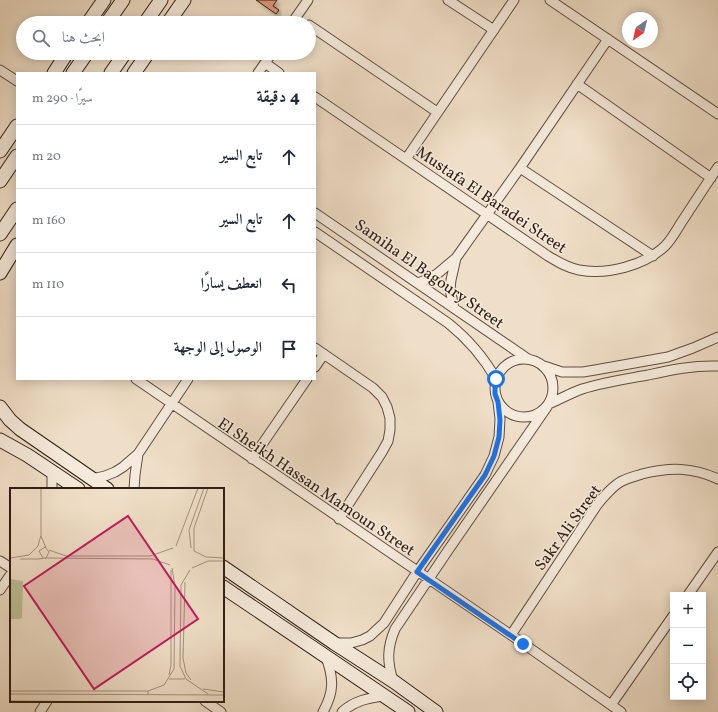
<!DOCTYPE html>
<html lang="ar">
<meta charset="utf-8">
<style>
body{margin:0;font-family:Vollkorn,Amiri,serif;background:#f6f6f7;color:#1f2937;direction:rtl}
.controls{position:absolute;right:12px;bottom:12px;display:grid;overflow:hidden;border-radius:0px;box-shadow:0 2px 10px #0003}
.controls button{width:36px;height:36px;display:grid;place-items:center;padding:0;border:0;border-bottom:1px solid #e0e1e3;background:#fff;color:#1f2937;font:20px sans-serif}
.compass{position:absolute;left:622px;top:12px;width:36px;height:36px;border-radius:50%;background:#fff;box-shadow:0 2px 10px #0003;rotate:214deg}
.stop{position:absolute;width:12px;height:12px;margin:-9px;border:3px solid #1a73e8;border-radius:50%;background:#fff}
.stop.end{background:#1a73e8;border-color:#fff;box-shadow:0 1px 4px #0008}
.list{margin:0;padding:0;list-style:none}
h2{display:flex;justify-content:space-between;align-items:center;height:52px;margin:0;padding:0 16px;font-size:17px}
h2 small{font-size:13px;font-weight:400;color:#747a83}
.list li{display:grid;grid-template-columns:26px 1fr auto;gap:12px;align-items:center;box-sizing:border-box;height:64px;padding:0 16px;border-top:1px solid #e0e1e3}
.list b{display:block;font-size:15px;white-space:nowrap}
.list em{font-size:13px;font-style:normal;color:#747a83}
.icon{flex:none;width:22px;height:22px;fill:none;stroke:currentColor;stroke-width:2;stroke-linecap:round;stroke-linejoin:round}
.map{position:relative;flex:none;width:718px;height:712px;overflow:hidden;direction:ltr}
.search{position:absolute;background:#fff;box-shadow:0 2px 10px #0003;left:16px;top:16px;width:300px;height:44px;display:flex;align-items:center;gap:10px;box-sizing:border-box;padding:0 14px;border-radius:22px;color:#747a83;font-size:15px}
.panel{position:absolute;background:#fff;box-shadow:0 2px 10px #0003;left:16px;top:72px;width:300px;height:308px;border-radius:0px;direction:rtl}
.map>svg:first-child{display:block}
.building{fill:#dd9876;stroke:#301e14;filter:url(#shadow)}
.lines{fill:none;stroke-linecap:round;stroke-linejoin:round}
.street-casing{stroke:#604e41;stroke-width:11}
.secondary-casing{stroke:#301e14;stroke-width:15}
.street{stroke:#f5eadb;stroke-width:9}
.secondary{stroke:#f5eadb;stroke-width:13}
.route{stroke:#1a73e8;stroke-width:5}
.labels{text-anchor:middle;stroke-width:3;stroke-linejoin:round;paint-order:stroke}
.street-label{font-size:16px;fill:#301e14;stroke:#f5eadb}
.inset-road{fill:none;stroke:#a39280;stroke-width:1}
.view{fill:#c2185b;fill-opacity:0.15;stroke:#c2185b;stroke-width:2}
.inset-edge{fill:none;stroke:#301e14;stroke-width:2}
</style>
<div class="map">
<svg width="718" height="712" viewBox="0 0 718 712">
<defs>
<filter id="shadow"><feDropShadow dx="3" dy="3" stdDeviation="2" flood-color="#0004"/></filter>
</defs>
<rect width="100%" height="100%" fill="#f0dfc8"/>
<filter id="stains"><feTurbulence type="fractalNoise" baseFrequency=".005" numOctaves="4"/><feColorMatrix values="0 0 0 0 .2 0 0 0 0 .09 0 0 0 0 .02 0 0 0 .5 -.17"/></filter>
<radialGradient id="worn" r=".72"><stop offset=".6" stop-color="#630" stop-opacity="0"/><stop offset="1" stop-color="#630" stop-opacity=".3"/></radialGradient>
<path class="building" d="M 256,0 L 277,0 L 273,6 L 279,10 L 276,14 Z"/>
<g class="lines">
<defs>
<path id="street" d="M 448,0 L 494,30
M 550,0 L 718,114
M 292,23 L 308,0
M 309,25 L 437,112
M 265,63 L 279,73
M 0,70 L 17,81
M 258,73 L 272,53
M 577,84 L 711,178
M 315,97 L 548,256 C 558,262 568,268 579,270 C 607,275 644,266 665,246 C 671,240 676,231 681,223 C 693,205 705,186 718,167
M 406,159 L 514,0
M 520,168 L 653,256
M 315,213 L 528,359
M 315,232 L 448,323 C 468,339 483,356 496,379
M 418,283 L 428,279 L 437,274 L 456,258 L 520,168 L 608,39
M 454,308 L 450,289 L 451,280 L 456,258
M 315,348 L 373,388 L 382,397 L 387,407 L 390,418 L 390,430 L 388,441 L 382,452 L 339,519
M495 388a29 29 0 1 1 58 0a29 29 0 1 1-58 0Z
M 544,366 L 562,372 L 583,372 L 595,370 L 668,357 L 693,348 L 718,337
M 315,367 L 324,354
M 136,379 L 511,635 L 621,712
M 549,404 C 560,399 571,393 582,389 C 604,382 626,379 648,375 C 671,370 694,365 718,366
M 252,459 L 307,379
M 52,471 L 52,489
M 92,479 L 105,476 L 115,472 L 123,467 L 138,454 L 188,379
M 134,489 L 135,475 L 138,454
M 0,561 L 11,568
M 0,590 L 11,574
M 688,595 L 718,552
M 511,635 L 597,505 C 603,497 614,485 622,481 C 628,478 636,476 642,474 C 670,467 692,467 718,479
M 334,643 L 351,643 L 362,640 L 370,636 L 384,623 L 417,572 L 485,475 L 494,456 L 499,437 L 500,419 L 498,402
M 393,681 C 387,661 387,648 395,629 L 449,549 L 547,407
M 205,701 L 221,712
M 611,705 L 673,616
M 40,712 L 47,701
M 323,712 C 334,692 334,679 326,657
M 342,712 C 354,701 368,698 383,696"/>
<path id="secondary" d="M 88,23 L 104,0
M 107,23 L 123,0
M 145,23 L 161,0
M 168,23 L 184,0
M 54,73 L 67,53
M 73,73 L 87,53
M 111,73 L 125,53
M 134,73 L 148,53
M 0,151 L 17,126
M 0,181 L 17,156
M 0,234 L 17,209
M 0,273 L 17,245
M 0,407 L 10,420 L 20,429 L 107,489
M 0,440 L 27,455 L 78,489
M 223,567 L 334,643 L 393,681 L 436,712
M 223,587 L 408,712"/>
</defs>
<use href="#street" class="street-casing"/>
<use href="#secondary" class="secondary-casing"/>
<use href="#street" class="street"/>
<use href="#secondary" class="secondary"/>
</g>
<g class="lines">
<path class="route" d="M 496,379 L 495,387 L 495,394 L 498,402 L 500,420 L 499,437 L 494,456 L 485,475 L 417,572 L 523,644"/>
</g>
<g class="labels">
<g class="street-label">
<text transform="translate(492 199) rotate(34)" y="6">Mustafa El Baradei Street</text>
<text transform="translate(430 273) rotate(35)" y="6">Samiha El Bagoury Street</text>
<text transform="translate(317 486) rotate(34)" y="6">El Sheikh Hassan Mamoun Street</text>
<text transform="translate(567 527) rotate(-54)" y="6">Sakr Ali Street</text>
</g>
</g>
<g transform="translate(10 488)">
<rect width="214" height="214" fill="#f0dfc8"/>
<path d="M 0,91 L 13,93 L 12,130 L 9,131 L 0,131 Z" fill="#bbc195"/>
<path class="inset-road" d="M 31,48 L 36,60M 166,58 L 188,0M 181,60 L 179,42 L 194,0M 39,62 L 56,68 L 140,68 L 163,60M 184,63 L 184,40 L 198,0M 184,63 L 196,69 L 214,70M 0,70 L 19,67 L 28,58 L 31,47 L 31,0M 35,70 L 143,71 L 160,77M 10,71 L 28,71 L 36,70 L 39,64 L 35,59 L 29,63 L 33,70M 182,80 L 198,73 L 214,73M 180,82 L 171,97 L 170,178 L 176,191 L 198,206M 175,94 L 173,170 L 176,185 L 181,192M 159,187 L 161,177 L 161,82M 159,191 L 175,191M 193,201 L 214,204M 0,203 L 138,203M 0,206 L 214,207M 138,206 L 138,203 L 154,197 L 164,181 L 165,98 L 162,80M 0,213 L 137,214"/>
<path class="view" d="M 118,28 L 188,131 L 84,201 L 14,98 Z"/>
<rect width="214" height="214" class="inset-edge"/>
</g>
<rect width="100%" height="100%" filter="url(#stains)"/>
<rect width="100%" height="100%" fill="url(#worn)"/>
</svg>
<div class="controls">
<button>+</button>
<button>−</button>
<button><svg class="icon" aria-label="locate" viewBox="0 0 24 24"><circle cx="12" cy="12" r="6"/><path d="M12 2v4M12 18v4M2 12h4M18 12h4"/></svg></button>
</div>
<svg class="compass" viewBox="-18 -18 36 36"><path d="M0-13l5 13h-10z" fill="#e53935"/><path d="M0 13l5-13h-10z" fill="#747a83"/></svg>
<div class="stop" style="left:496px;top:379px"></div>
<div class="stop end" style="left:523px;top:644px"></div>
<div class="search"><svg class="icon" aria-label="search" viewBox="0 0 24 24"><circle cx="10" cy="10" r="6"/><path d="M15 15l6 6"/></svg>ابحث هنا</div>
<section class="panel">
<h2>4 دقيقة<small>سيرًا · 290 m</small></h2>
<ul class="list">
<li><svg class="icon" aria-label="ahead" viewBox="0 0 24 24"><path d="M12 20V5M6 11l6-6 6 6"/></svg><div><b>تابع السير</b></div><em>20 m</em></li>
<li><svg class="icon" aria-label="ahead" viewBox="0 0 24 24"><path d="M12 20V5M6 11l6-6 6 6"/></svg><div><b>تابع السير</b></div><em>160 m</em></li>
<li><svg class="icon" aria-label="left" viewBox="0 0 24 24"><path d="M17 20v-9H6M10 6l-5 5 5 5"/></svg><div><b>انعطف يسارًا</b></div><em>110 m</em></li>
<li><svg class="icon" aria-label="arrive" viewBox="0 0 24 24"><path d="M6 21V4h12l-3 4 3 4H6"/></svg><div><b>الوصول إلى الوجهة</b></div></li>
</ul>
</section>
</div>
